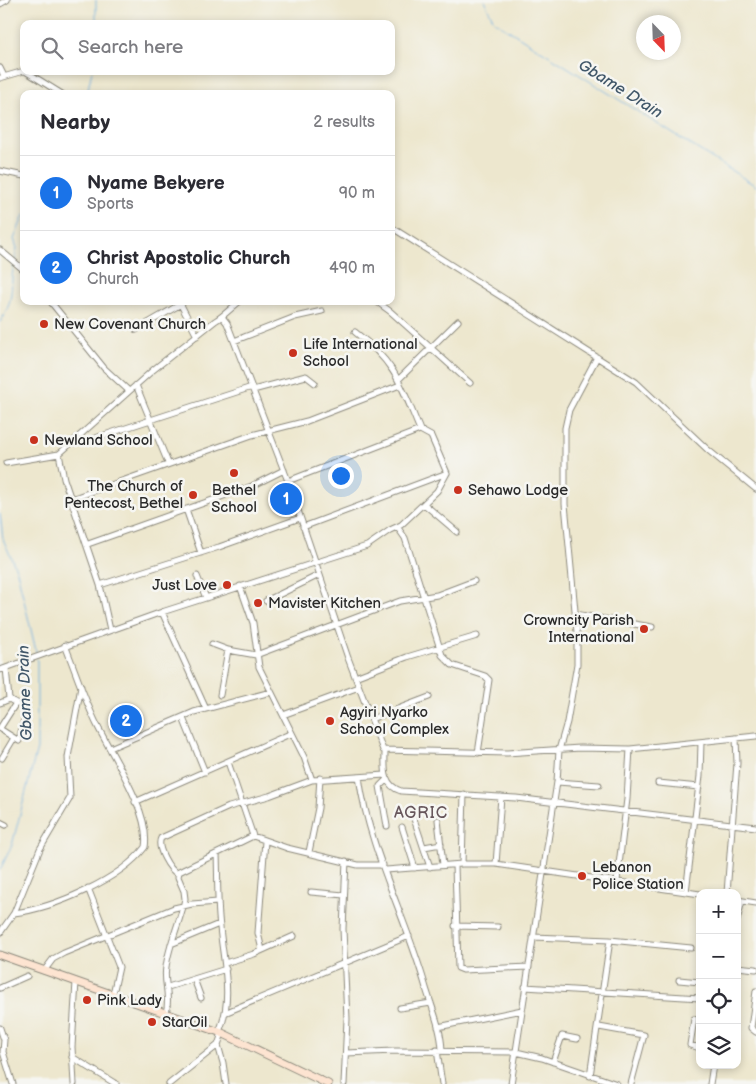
<!DOCTYPE html>
<meta charset="utf-8">
<style>
body{margin:0;font-family:"Balsamiq Sans",sans-serif;background:#f7f7f7;color:#2b2b33}
.controls{position:absolute;right:15px;bottom:15px;display:grid;overflow:hidden;border-radius:10px;box-shadow:0 2px 8px #0003}
.controls button{width:45px;height:45px;display:grid;place-items:center;padding:0;border:0;border-bottom:1px solid #e1e1e2;background:#fff;color:#2b2b33;font:25px sans-serif}
.compass{position:absolute;left:636px;top:15px;width:45px;height:45px;border-radius:50%;background:#fff;box-shadow:0 2px 8px #0003;rotate:157deg}
.you{position:absolute;left:340px;top:475px;width:18px;height:18px;margin:-12px;border:4px solid #fff;border-radius:50%;background:#1a73e8;box-shadow:0 0 0 8px #1a73e833}
.badge{display:grid;place-items:center;width:32px;height:32px;border-radius:50%;background:#1a73e8;color:#fff;font-size:16px;font-weight:700}
.pin{position:absolute;translate:-50% -50%;border:2px solid #fff;box-shadow:0 1px 5px #0006}
.list{margin:0;padding:0;list-style:none}
h2{display:flex;justify-content:space-between;align-items:center;height:65px;margin:0;padding:0 20px;font-size:21px}
h2 small{font-size:16px;font-weight:400;color:#7c7c81}
.list li{display:grid;grid-template-columns:32px 1fr auto;gap:15px;align-items:center;box-sizing:border-box;height:75px;padding:0 20px;border-top:1px solid #e1e1e2}
.list b{display:block;font-size:19px;white-space:nowrap}
.list p{margin:0;font-size:16px;white-space:nowrap;color:#7c7c81}
.list em{font-size:16px;font-style:normal;color:#7c7c81}
.icon{flex:none;width:28px;height:28px;fill:none;stroke:currentColor;stroke-width:2;stroke-linecap:round;stroke-linejoin:round}
.map{position:relative;flex:none;width:756px;height:1084px;overflow:hidden}
.search{position:absolute;background:#fff;box-shadow:0 2px 8px #0003;left:20px;top:20px;width:375px;height:55px;display:flex;align-items:center;gap:12px;box-sizing:border-box;padding:0 18px;border-radius:10px;color:#7c7c81;font-size:19px}
.panel{position:absolute;background:#fff;box-shadow:0 2px 8px #0003;left:20px;top:90px;width:375px;height:215px;border-radius:10px}
.map>svg:first-child{display:block}
.lines{fill:none;stroke-linecap:round;stroke-linejoin:round}
.stream{stroke:#6cade0;stroke-width:1}
.street-casing{stroke:#8c897c;stroke-width:7}
.secondary-casing{stroke:#8c897c;stroke-width:9}
.street{stroke:#fff;stroke-width:5}
.secondary{stroke:#fde4d1;stroke-width:7}
.poi-dot{fill:#c8321e;stroke:#f6f6f2;stroke-width:2}
.labels{text-anchor:middle;stroke-width:5;stroke-linejoin:round;paint-order:stroke}
.poi-label{font-size:15px;fill:#2b2b2b;stroke:#f6f6f2;text-anchor:start}
.water-label{font-size:16px;font-style:italic;fill:#42586a;stroke:#f6f6f2}
.neighbourhood-label{font-size:16px;letter-spacing:1px;fill:#67565b;stroke:#f6f6f2}
</style>
<div class="map">
<svg width="756" height="1084" viewBox="0 0 756 1084">
<rect width="100%" height="100%" fill="#f6f6f2"/>
<filter id="ink" filterUnits="userSpaceOnUse"><feTurbulence type="fractalNoise" baseFrequency=".02" numOctaves="2"/><feDisplacementMap in="SourceGraphic" scale="10" xChannelSelector="R" yChannelSelector="G"/><feConvolveMatrix kernelMatrix="1 2 1 2 8 2 1 2 1" color-interpolation-filters="sRGB"/></filter>
<filter id="wash" filterUnits="userSpaceOnUse"><feTurbulence type="fractalNoise" baseFrequency=".0096" numOctaves="4" result="noise"/><feDisplacementMap in="SourceGraphic" scale="20" xChannelSelector="R" yChannelSelector="G"/><feGaussianBlur stdDeviation="1.12" result="paint"/><feColorMatrix in="noise" values="0 0 0 0 0 0 0 0 0 0 0 0 0 0 0 0 0 1.4 0 .05"/><feComposite in="paint" operator="in"/></filter>
<g filter="url(#wash)">
<rect width="100%" height="100%" fill="#ede7ce"/>
<g class="lines">
<path class="stream" d="M 484,0 L 494,21 L 756,186
M 96,24 L 96,0
M 87,94 L 92,71
M 15,260 L 17,248 L 14,239 L 24,215
M 0,322 C 16,299 9,286 14,264
M 0,514 L 3,539 L 17,571 L 37,655
M 0,870 L 12,845 L 37,749 L 37,659"/>
</g>
</g>
<g filter="url(#ink)">
<g class="lines">
<defs>
<path id="street" d="M 0,4 L 7,0
M 0,68 L 4,76
M 25,71 L 62,94
M 0,78 L 24,71
M 0,171 L 24,176
M 391,227 L 636,382 L 708,450 L 756,489
M 0,250 L 24,270
M 50,301 L 104,368 L 129,391
M 179,301 L 197,336
M 376,301 L 391,312 L 470,383
M 223,318 L 227,323 L 288,481 L 348,658 L 383,750 L 507,753 L 580,748 L 630,749 L 756,736
M 136,330 L 181,304
M 355,332 C 396,363 401,385 420,430
M 234,341 L 295,317 L 322,311
M 399,379 L 458,321
M 136,385 L 168,463
M 253,390 L 306,376 L 315,383
M 72,443 L 86,441 L 252,387
M 59,454 L 64,479 L 100,585 L 110,630
M 6,463 L 59,454 L 153,370 L 215,321 C 224,316 231,308 240,301
M 71,499 L 252,435 L 307,421 L 400,385
M 424,504 L 457,532
M 186,509 L 201,553
M 303,527 L 447,473
M 398,528 L 405,538 L 442,655 L 452,665 L 485,676 L 489,680 L 478,753
M 88,544 L 252,486 L 284,470
M 197,576 L 206,598
M 100,585 L 219,547 L 300,518
M 266,601 L 319,575
M 162,612 L 206,709
M 575,614 L 652,627
M 212,644 L 228,650 L 256,655 L 400,601 L 437,595 L 474,581
M 0,670 L 162,612 L 367,546 L 390,530 L 401,525 L 437,491 L 447,473 L 431,436 L 420,430 L 288,481
M 355,677 L 407,657 L 477,636
M 220,695 L 228,650
M 0,703 L 10,699
M 283,715 L 359,687
M 183,718 L 205,772
M 371,719 L 429,697
M 0,728 L 16,703 L 9,699 L 6,668
M 0,729 L 19,741 L 25,716 L 23,706 L 16,703
M 292,733 L 304,757 L 312,780
M 110,748 L 194,712 L 271,692
M 385,751 C 385,768 382,785 401,791 L 516,798 L 756,827
M 2,758 L 14,738
M 228,762 L 253,836
M 359,777 C 369,850 406,917 426,988 C 432,1008 441,1028 442,1050
M 386,780 L 380,786 L 387,826
M 557,782 L 599,785
M 658,783 L 699,787
M 135,802 L 292,733 L 259,667 L 253,623 L 240,586
M 412,813 L 430,867
M 438,820 L 443,865
M 0,822 L 6,825
M 402,827 L 415,868
M 424,847 L 441,844
M 309,852 L 318,808 L 320,778
M 217,854 C 218,878 217,903 220,927 C 223,962 234,998 219,1032
M 462,864 L 464,794
M 496,864 L 501,797
M 455,865 L 458,968 L 463,970 L 529,967
M 386,870 L 462,864 L 496,864 L 700,894
M 178,874 C 169,870 156,847 161,838 L 229,807 L 269,796 L 312,780 L 385,775
M 617,881 L 627,799 L 630,749
M 88,888 L 119,967 L 113,994
M 311,892 L 344,895
M 686,892 L 700,776 L 701,742
M 727,893 L 737,763 L 736,738
M 737,900 L 756,903
M 14,913 C 54,908 120,880 145,847 C 151,814 113,757 98,727 C 85,701 76,673 65,645
M 737,920 L 742,901
M 455,926 L 498,927
M 0,933 L 14,913 L 40,849 L 70,798 L 68,757 L 81,687
M 533,937 L 610,940 L 691,948
M 171,944 L 219,924
M 262,950 L 258,933 L 265,841
M 225,963 L 254,954 L 294,936
M 737,967 L 756,969
M 44,971 L 53,959 L 64,953 L 174,908 L 192,904 L 218,902
M 194,979 L 201,998
M 679,980 L 700,982
M 168,987 L 226,969
M 525,987 L 700,998
M 0,988 L 27,976
M 756,991 L 751,1028 L 756,1032
M 400,1008 L 431,1003
M 227,1012 L 409,936
M 166,1013 C 171,995 163,983 166,967 C 169,944 180,922 185,899 L 184,891 L 178,877 L 179,872 L 253,836 L 287,848 L 358,865 L 383,865
M 694,1019 L 690,1045 L 700,1048
M 438,1027 L 522,1010
M 599,1027 L 644,1035 L 631,1084
M 0,1028 L 4,1040 L 3,1052 L 13,1084
M 218,1045 L 223,1063 L 226,1084
M 437,1050 L 442,1084
M 346,1053 L 395,1051 L 516,1052 L 542,1058 L 617,1084
M 72,1057 L 116,1084
M 553,1062 L 562,1036 L 577,1039
M 590,1076 L 610,940
M 74,1084 L 72,1047 L 76,982
M 169,1084 L 218,1045 L 222,1033
M 344,1084 L 347,1019 L 343,929 L 346,861
M 511,1084 L 557,782 L 559,750 L 567,722 L 577,664 L 577,632 L 565,504 L 565,428 L 569,410 L 597,357
M 710,1084 L 713,1065"/>
<path id="secondary" d="M 0,955 L 222,1033 L 328,1084"/>
</defs>
<use href="#street" class="street-casing"/>
<use href="#secondary" class="secondary-casing"/>
<use href="#street" class="street"/>
<use href="#secondary" class="secondary"/>
</g>
</g>
<g class="poi-dot">
<circle cx="44" cy="324" r="5"/>
<circle cx="293" cy="353" r="5"/>
<circle cx="34" cy="440" r="5"/>
<circle cx="234" cy="473" r="5"/>
<circle cx="458" cy="490" r="5"/>
<circle cx="193" cy="495" r="5"/>
<circle cx="227" cy="585" r="5"/>
<circle cx="258" cy="603" r="5"/>
<circle cx="644" cy="629" r="5"/>
<circle cx="330" cy="721" r="5"/>
<circle cx="582" cy="876" r="5"/>
<circle cx="87" cy="1000" r="5"/>
<circle cx="152" cy="1022" r="5"/>
</g>
<g class="labels">
<g class="poi-label">
<text x="54" y="329">New Covenant Church</text>
<text x="303" y="349">Life International<tspan x="303" dy="17">School</tspan></text>
<text x="44" y="445">Newland School</text>
<text x="183" y="491" text-anchor="end">The Church of<tspan x="183" dy="17">Pentecost, Bethel</tspan></text>
<text x="234" y="495" text-anchor="middle">Bethel<tspan x="234" dy="17">School</tspan></text>
<text x="468" y="495">Sehawo Lodge</text>
<text x="217" y="590" text-anchor="end">Just Love</text>
<text x="268" y="608">Mavister Kitchen</text>
<text x="634" y="625" text-anchor="end">Crowncity Parish<tspan x="634" dy="17">International</tspan></text>
<text x="340" y="717">Agyiri Nyarko<tspan x="340" dy="17">School Complex</tspan></text>
<text x="592" y="872">Lebanon<tspan x="592" dy="17">Police Station</tspan></text>
<text x="97" y="1005">Pink Lady</text>
<text x="162" y="1027">StarOil</text>
</g>
<g class="water-label">
<text transform="translate(621 88) rotate(32)" y="6">Gbame Drain</text>
<text transform="translate(24 693) rotate(-92)" y="6">Gbame Drain</text>
</g>
<g class="neighbourhood-label">
<text x="421" y="818">AGRIC</text>
</g>
</g>
</svg>
<div class="controls">
<button>+</button>
<button>−</button>
<button><svg class="icon" aria-label="locate" viewBox="0 0 24 24"><circle cx="12" cy="12" r="6"/><path d="M12 2v4M12 18v4M2 12h4M18 12h4"/></svg></button>
<button><svg class="icon" aria-label="layers" viewBox="0 0 24 24"><path d="M12 4l9 5-9 5-9-5zM3 14l9 5 9-5"/></svg></button>
</div>
<svg class="compass" viewBox="-18 -18 36 36"><path d="M0-13l5 13h-10z" fill="#e53935"/><path d="M0 13l5-13h-10z" fill="#7c7c81"/></svg>
<div class="you"></div>
<div class="pin badge" style="left:286px;top:499px">1</div>
<div class="pin badge" style="left:126px;top:721px">2</div>
<div class="search"><svg class="icon" aria-label="search" viewBox="0 0 24 24"><circle cx="10" cy="10" r="6"/><path d="M15 15l6 6"/></svg>Search here</div>
<section class="panel">
<h2>Nearby<small>2 results</small></h2>
<ul class="list">
<li><span class="badge">1</span><div><b>Nyame Bekyere</b><p>Sports</p></div><em>90 m</em></li>
<li><span class="badge">2</span><div><b>Christ Apostolic Church</b><p>Church</p></div><em>490 m</em></li>
</ul>
</section>
</div>
